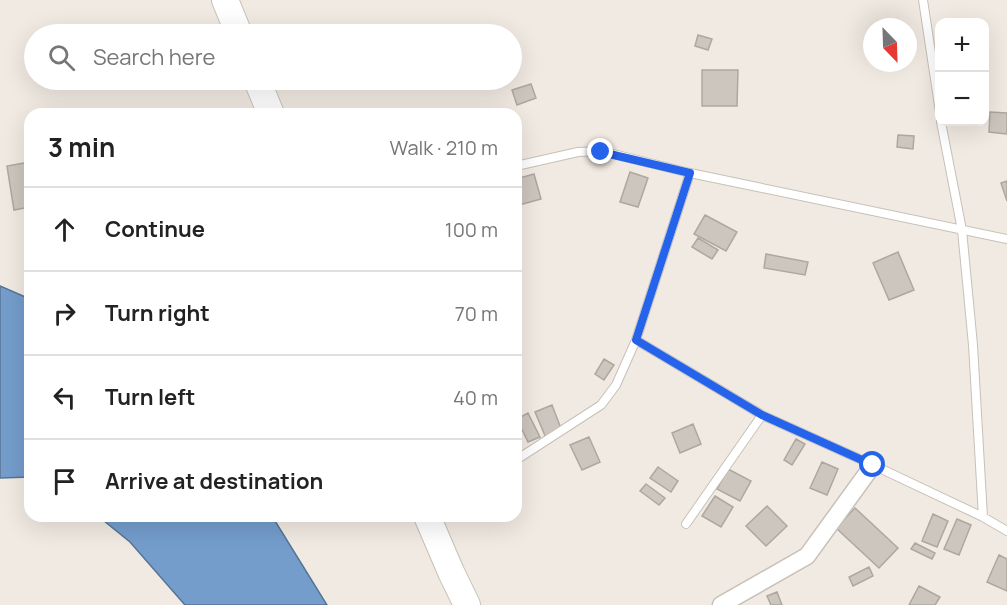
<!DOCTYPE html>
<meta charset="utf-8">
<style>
body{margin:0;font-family:Manrope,sans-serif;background:#f6f6f6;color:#222}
.controls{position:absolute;right:18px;top:18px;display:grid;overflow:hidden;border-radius:12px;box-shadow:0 6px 24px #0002}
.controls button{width:54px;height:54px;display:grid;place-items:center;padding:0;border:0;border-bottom:2px solid #e0e0e0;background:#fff;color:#222;font:30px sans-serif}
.compass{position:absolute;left:863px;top:18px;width:54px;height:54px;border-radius:50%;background:#fff;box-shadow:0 6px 24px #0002;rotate:157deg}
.stop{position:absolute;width:18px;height:18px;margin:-14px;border:4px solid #2563eb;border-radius:50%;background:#fff}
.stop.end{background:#2563eb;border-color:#fff;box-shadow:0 2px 6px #0008}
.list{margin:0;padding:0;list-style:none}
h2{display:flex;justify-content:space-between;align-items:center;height:78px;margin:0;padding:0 24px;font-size:26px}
h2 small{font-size:20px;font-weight:400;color:#767676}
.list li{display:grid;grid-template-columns:39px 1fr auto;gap:18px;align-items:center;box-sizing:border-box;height:84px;padding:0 24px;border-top:2px solid #e0e0e0}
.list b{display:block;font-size:22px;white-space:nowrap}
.list em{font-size:20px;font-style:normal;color:#767676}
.icon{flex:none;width:33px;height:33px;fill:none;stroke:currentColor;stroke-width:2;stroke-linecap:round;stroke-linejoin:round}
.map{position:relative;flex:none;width:1007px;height:605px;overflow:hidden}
.search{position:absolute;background:#fff;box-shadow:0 6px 24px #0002;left:24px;top:24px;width:498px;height:66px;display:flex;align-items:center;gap:15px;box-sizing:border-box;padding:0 21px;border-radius:33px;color:#767676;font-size:22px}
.panel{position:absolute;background:#fff;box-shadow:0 6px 24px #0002;left:24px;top:108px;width:498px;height:414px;border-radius:18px}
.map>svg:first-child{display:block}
.water{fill:#749dcc;stroke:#587494;stroke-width:1.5}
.building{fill:#cdc6be;stroke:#aea7a0;stroke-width:1.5}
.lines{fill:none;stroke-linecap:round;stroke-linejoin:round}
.lane-casing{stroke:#c7c0b8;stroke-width:10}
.street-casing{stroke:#c7c0b8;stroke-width:19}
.primary-casing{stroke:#c7c0b8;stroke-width:28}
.lane{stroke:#fff;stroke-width:8}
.street{stroke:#fff;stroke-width:16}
.primary{stroke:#fff;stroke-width:26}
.route{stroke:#2563eb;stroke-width:8}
</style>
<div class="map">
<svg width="1007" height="605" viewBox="0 0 1007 605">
<rect width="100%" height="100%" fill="#f1eae2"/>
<path class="water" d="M 0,286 L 30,299 L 30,477 L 0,478 Z
M 98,516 L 272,516 L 327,605 L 185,605 L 130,542 Z"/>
<path class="building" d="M 698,35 L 712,39 L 708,50 L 695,46 Z
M 702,70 L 738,70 L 737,106 L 702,106 Z
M 531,84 L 536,98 L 517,105 L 512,90 Z
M 990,112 L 1007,113 L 1007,134 L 989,132 Z
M 898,135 L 914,136 L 913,149 L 897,147 Z
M 30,162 L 30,207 L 14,210 L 7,166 Z
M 630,172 L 648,178 L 638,207 L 620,202 Z
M 534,174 L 541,199 L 519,205 L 516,191 L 516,179 Z
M 1007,181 L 1007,201 L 1001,183 Z
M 705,215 L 737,232 L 726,251 L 694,234 Z
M 698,238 L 718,250 L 712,259 L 692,247 Z
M 898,252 L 914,290 L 889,300 L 873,263 Z
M 766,254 L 808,262 L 805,275 L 764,268 Z
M 604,359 L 614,365 L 604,380 L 595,374 Z
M 552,405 L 562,431 L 546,438 L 535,412 Z
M 528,413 L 540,437 L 528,442 L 517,419 Z
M 693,424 L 701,444 L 680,453 L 672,433 Z
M 589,437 L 600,462 L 582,470 L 570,445 Z
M 796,439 L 805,444 L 792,465 L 784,460 Z
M 822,462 L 838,469 L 827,495 L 810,488 Z
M 658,467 L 678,481 L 671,492 L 650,478 Z
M 728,469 L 751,481 L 740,501 L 717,489 Z
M 646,484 L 665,498 L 659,505 L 640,491 Z
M 715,496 L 733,507 L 721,527 L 702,516 Z
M 767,506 L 787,526 L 766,546 L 746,526 Z
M 855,508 L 898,548 L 879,568 L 836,528 Z
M 933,514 L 948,521 L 937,547 L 922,541 Z
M 957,519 L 971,525 L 959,555 L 944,549 Z
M 915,543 L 935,553 L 932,559 L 911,549 Z
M 999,555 L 1007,559 L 1007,591 L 987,582 Z
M 869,567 L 873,576 L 853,586 L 849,577 Z
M 919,586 L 940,597 L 935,605 L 909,605 Z
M 777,592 L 782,605 L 770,605 L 771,605 L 767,596 Z"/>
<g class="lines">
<defs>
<path id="lane" d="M 923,0 L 940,112
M 941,122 L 962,230 L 973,345 L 983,517
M 516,166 L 578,152 L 601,151 L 690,173 L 636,340 L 616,385 L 601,405 L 516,460
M 690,173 L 1007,239
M 636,340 L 762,415 L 873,465 L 983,517 L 1007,531
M 686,524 L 762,415"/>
<path id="street" d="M 721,605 L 807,556 L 873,465"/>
<path id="primary" d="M 225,0 L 239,34
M 257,80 L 271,114
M 427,516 L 451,572 L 467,605"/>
</defs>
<use href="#lane" class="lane-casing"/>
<use href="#street" class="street-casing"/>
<use href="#primary" class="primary-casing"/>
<use href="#lane" class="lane"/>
<use href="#street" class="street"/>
<use href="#primary" class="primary"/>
</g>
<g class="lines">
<path class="route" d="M 601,152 L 690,173 L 636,340 L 762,415 L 873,465"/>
</g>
</svg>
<div class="controls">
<button>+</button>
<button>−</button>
</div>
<svg class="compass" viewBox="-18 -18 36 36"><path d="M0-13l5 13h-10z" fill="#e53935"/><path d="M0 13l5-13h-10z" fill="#767676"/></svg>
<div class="stop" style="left:873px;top:465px"></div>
<div class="stop end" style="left:601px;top:152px"></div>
<div class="search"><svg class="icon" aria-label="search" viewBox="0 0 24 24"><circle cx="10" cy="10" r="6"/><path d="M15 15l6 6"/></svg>Search here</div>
<section class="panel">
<h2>3 min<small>Walk · 210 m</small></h2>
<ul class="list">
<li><svg class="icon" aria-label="ahead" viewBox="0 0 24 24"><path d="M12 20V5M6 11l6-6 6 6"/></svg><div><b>Continue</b></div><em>100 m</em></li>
<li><svg class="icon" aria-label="right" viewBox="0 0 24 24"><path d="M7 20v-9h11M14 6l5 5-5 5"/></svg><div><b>Turn right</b></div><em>70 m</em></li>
<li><svg class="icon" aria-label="left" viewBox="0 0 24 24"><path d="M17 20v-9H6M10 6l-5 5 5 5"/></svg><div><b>Turn left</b></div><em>40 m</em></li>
<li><svg class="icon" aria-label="arrive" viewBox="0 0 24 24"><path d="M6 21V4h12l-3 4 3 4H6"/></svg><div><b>Arrive at destination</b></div></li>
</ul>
</section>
</div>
